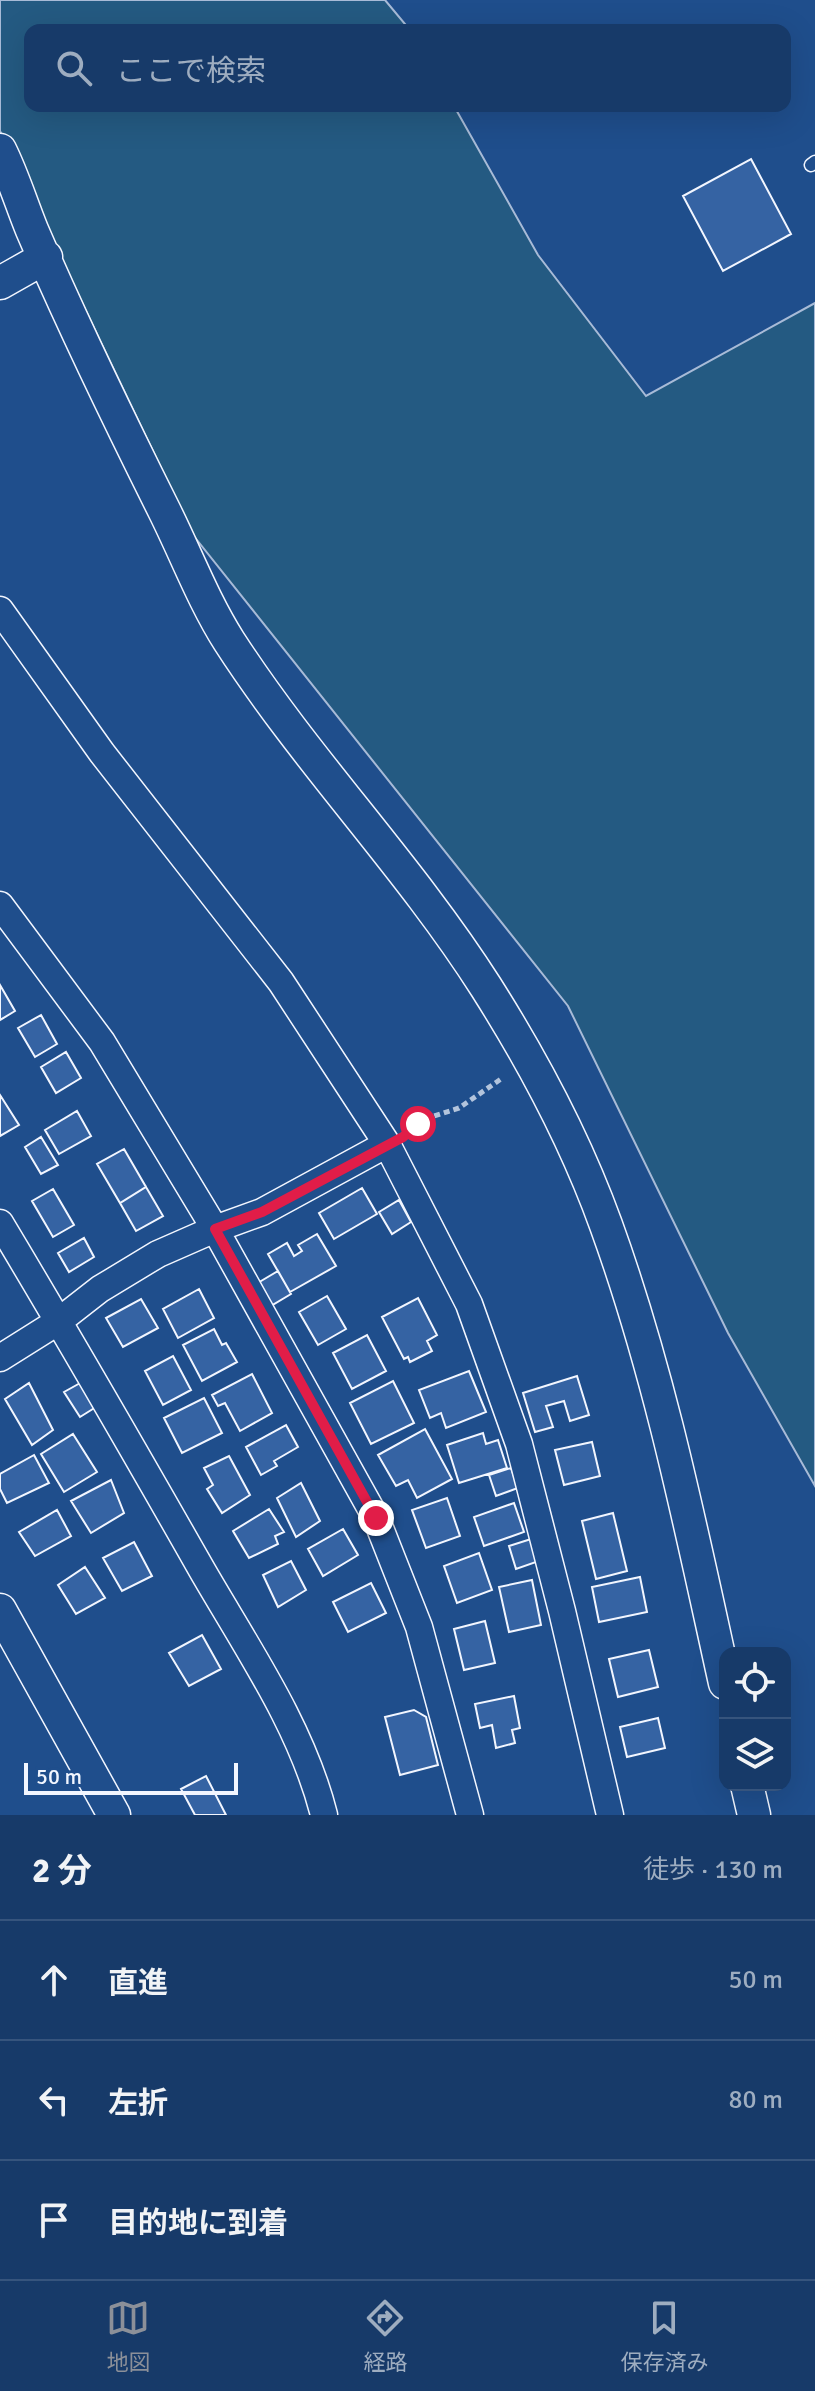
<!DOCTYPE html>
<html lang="ja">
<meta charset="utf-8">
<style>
body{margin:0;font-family:Signika,"Noto Sans JP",sans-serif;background:#20416f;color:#f1f3f6}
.controls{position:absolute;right:24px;bottom:24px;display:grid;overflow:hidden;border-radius:16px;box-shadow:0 8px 32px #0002}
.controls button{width:72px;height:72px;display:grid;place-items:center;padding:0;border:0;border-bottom:2px solid #36547d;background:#173a69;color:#f1f3f6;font:40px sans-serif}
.scale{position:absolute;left:24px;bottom:20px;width:214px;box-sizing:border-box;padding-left:8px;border:4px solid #f2f6ff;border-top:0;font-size:22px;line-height:28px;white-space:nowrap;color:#f2f6ff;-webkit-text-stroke:6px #1f4e8c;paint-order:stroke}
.stop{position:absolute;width:24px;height:24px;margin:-18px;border:6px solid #e11d48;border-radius:50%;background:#fff}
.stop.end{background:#e11d48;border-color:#fff;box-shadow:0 2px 8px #0008}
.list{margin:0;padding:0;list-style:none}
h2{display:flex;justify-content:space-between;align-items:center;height:104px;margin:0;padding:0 32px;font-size:34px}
h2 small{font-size:26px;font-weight:400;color:#9eadc0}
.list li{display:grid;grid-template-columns:52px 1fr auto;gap:24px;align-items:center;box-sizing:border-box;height:120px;padding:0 32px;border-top:2px solid #36547d}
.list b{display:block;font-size:30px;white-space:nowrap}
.list em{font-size:26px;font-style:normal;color:#9eadc0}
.icon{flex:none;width:44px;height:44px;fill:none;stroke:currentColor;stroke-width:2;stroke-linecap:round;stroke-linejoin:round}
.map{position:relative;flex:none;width:815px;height:1815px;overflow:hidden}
.search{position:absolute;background:#173a69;box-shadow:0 8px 32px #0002;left:24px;right:24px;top:24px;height:88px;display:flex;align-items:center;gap:20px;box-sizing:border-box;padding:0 28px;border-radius:16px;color:#9eadc0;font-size:30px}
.sheet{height:464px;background:#173a69}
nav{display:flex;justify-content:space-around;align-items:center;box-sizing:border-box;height:112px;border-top:2px solid #36547d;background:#173a69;font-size:22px;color:#9eadc0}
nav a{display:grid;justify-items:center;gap:4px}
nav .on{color:#8c9099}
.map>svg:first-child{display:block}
.green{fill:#245a82;stroke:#a8bbd7;stroke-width:2}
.building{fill:#3563a3;stroke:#f2f6ff;stroke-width:2}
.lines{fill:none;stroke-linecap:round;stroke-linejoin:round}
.service-casing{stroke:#f2f6ff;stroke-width:15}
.minor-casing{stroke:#f2f6ff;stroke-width:29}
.tertiary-casing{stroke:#f2f6ff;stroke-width:35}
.path{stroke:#b3c4dc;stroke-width:5;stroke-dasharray:6 4;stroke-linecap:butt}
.service{stroke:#1f4e8c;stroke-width:12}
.minor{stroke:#1f4e8c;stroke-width:26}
.tertiary{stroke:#1f4e8c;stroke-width:32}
.route{stroke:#e11d48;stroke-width:10}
</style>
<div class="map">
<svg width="815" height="1815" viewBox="0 0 815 1815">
<rect width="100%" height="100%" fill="#1f4e8c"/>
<path class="green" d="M 0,0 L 385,0 L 410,30 L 30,30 L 30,106 L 454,106 L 538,255 L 646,396 L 815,303 L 815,1486 L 728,1333 L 568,1006 L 193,535 L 0,131 Z"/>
<path class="building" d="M 751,159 L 791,234 L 723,271 L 683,196 Z
M 0,985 L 15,1011 L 0,1020 Z
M 41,1015 L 57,1044 L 35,1057 L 18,1028 Z
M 66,1052 L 81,1078 L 56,1093 L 41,1067 Z
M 0,1095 L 19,1125 L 0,1136 Z
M 77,1111 L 91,1136 L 59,1154 L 45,1130 Z
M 41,1137 L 58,1165 L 41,1174 L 25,1147 Z
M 124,1149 L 146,1187 L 120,1203 L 97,1164 Z
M 146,1187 L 163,1216 L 136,1231 L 120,1203 Z
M 362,1188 L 377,1214 L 334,1239 L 319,1213 Z
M 53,1189 L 74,1225 L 53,1237 L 32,1201 Z
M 399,1200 L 411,1222 L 392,1234 L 379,1212 Z
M 317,1234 L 336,1266 L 290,1292 L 268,1254 L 287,1243 L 294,1256 L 302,1251 L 298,1245 Z
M 84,1238 L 94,1257 L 69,1272 L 58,1253 Z
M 278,1271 L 291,1294 L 269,1307 L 256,1284 Z
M 199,1289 L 214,1318 L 178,1338 L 163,1309 Z
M 327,1296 L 346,1329 L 318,1345 L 299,1312 Z
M 418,1298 L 437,1335 L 427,1341 L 432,1351 L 410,1362 L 408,1357 L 404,1359 L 382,1317 Z
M 141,1299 L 158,1328 L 123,1347 L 106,1318 Z
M 214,1329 L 222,1345 L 226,1343 L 237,1362 L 202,1381 L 183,1345 Z
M 367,1335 L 386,1371 L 352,1389 L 333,1353 Z
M 173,1356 L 191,1390 L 163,1405 L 145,1371 Z
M 469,1371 L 486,1412 L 446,1428 L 441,1413 L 430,1418 L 419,1390 Z
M 252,1374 L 272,1413 L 240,1431 L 225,1403 L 218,1406 L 212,1395 Z
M 577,1376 L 589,1415 L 570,1421 L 564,1401 L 546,1406 L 553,1427 L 535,1432 L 523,1393 Z
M 393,1381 L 414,1423 L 371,1444 L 350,1403 Z
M 82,1382 L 96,1407 L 80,1417 L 64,1392 Z
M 29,1383 L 53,1430 L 32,1445 L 5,1399 Z
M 204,1398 L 222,1433 L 182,1453 L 164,1418 Z
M 286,1425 L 298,1447 L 274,1461 L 277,1466 L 261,1475 L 246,1447 Z
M 425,1429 L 452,1479 L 417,1498 L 408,1480 L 396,1486 L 378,1455 Z
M 483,1433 L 486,1444 L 498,1440 L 507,1468 L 459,1483 L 447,1445 Z
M 73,1434 L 97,1472 L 64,1492 L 41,1454 Z
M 592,1442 L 600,1476 L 564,1485 L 555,1450 Z
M 34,1455 L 49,1483 L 7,1503 L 0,1489 L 0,1474 Z
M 229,1456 L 250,1495 L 222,1513 L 207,1489 L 213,1485 L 204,1468 Z
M 511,1468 L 518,1488 L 496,1496 L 489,1475 Z
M 111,1480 L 124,1513 L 91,1533 L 71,1501 Z
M 301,1483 L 320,1521 L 296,1537 L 277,1498 Z
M 447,1498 L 460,1536 L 426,1548 L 412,1510 Z
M 514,1503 L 524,1532 L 484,1546 L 474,1517 Z
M 269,1509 L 284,1532 L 275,1536 L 278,1544 L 249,1558 L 233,1531 Z
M 57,1510 L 71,1536 L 35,1556 L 19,1532 Z
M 613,1513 L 627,1571 L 596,1579 L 582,1521 Z
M 343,1529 L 358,1555 L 323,1576 L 308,1549 Z
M 531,1539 L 539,1561 L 516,1569 L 509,1546 Z
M 134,1542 L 152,1576 L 122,1591 L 103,1558 Z
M 479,1553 L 492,1590 L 457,1603 L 444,1566 Z
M 291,1561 L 306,1590 L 278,1607 L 263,1575 Z
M 85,1567 L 105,1598 L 76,1614 L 58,1585 Z
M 640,1577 L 647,1612 L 599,1622 L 592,1587 Z
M 532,1580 L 541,1625 L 509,1632 L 499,1587 Z
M 371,1583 L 386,1613 L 348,1632 L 333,1602 Z
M 485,1621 L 495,1663 L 464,1670 L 454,1629 Z
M 202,1635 L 221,1669 L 189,1686 L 169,1653 Z
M 649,1650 L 658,1687 L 618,1697 L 609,1659 Z
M 514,1696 L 520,1728 L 512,1730 L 515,1743 L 496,1748 L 492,1725 L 480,1728 L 475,1704 Z
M 414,1710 L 426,1717 L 438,1765 L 400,1775 L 385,1717 Z
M 658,1718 L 665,1748 L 627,1757 L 620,1727 Z
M 206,1776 L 226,1815 L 195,1815 L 181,1789 Z"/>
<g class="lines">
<defs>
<path id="service" d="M 811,165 L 815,162"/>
<path id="minor" d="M 0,610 L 102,753 L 281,982 L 387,1144
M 0,905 L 102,1042 L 215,1229 L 376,1518 L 419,1627 L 470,1815
M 0,1223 C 69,1338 136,1454 202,1570 C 247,1648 302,1727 324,1815
M 0,1358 L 59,1321 L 100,1289 L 158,1254 L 215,1229 L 262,1212 L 387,1144 L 469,1304 L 519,1444 L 562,1611 L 610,1815"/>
<path id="tertiary" d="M 0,150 C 13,176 21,203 32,230 C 73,325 118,418 164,510 C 186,554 203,600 229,641 C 307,762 409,866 486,987 C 533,1061 576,1142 606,1225 C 660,1374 691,1529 725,1683
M 0,283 L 46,257
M 0,1610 L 114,1815
M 747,1785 L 754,1815"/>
</defs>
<use href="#service" class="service-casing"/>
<use href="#minor" class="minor-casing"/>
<use href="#tertiary" class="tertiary-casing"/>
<path class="path" d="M 409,1132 L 434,1116 L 459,1108 L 501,1079"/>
<use href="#service" class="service"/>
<use href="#minor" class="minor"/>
<use href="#tertiary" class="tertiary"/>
</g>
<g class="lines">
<path class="route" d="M 376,1518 L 215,1229 L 262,1212 L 403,1137 L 418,1124"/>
</g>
</svg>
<div class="controls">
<button><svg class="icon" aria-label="locate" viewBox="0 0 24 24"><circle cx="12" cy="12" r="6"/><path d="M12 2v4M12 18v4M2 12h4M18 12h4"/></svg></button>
<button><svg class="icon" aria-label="layers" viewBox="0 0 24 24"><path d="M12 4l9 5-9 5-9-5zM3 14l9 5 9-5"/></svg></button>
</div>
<div class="scale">50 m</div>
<div class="stop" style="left:418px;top:1124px"></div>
<div class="stop end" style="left:376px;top:1518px"></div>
<div class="search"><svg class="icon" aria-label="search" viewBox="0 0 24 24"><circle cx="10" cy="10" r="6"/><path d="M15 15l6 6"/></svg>ここで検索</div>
</div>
<section class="sheet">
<h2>2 分<small>徒歩 · 130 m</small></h2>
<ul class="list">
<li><svg class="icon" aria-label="ahead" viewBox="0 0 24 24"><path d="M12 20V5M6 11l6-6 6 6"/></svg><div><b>直進</b></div><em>50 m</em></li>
<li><svg class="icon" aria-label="left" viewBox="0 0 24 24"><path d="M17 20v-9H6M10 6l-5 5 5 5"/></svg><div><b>左折</b></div><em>80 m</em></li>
<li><svg class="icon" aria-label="arrive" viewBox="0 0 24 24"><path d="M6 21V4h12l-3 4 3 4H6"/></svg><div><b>目的地に到着</b></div></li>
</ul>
</section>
<nav>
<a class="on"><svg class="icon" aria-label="map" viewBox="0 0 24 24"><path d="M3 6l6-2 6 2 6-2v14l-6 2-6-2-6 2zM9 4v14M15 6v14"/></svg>地図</a>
<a><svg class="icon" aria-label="directions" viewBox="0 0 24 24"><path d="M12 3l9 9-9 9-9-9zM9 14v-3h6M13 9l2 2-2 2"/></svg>経路</a>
<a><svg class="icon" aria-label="saved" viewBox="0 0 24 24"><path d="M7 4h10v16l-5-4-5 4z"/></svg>保存済み</a>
</nav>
